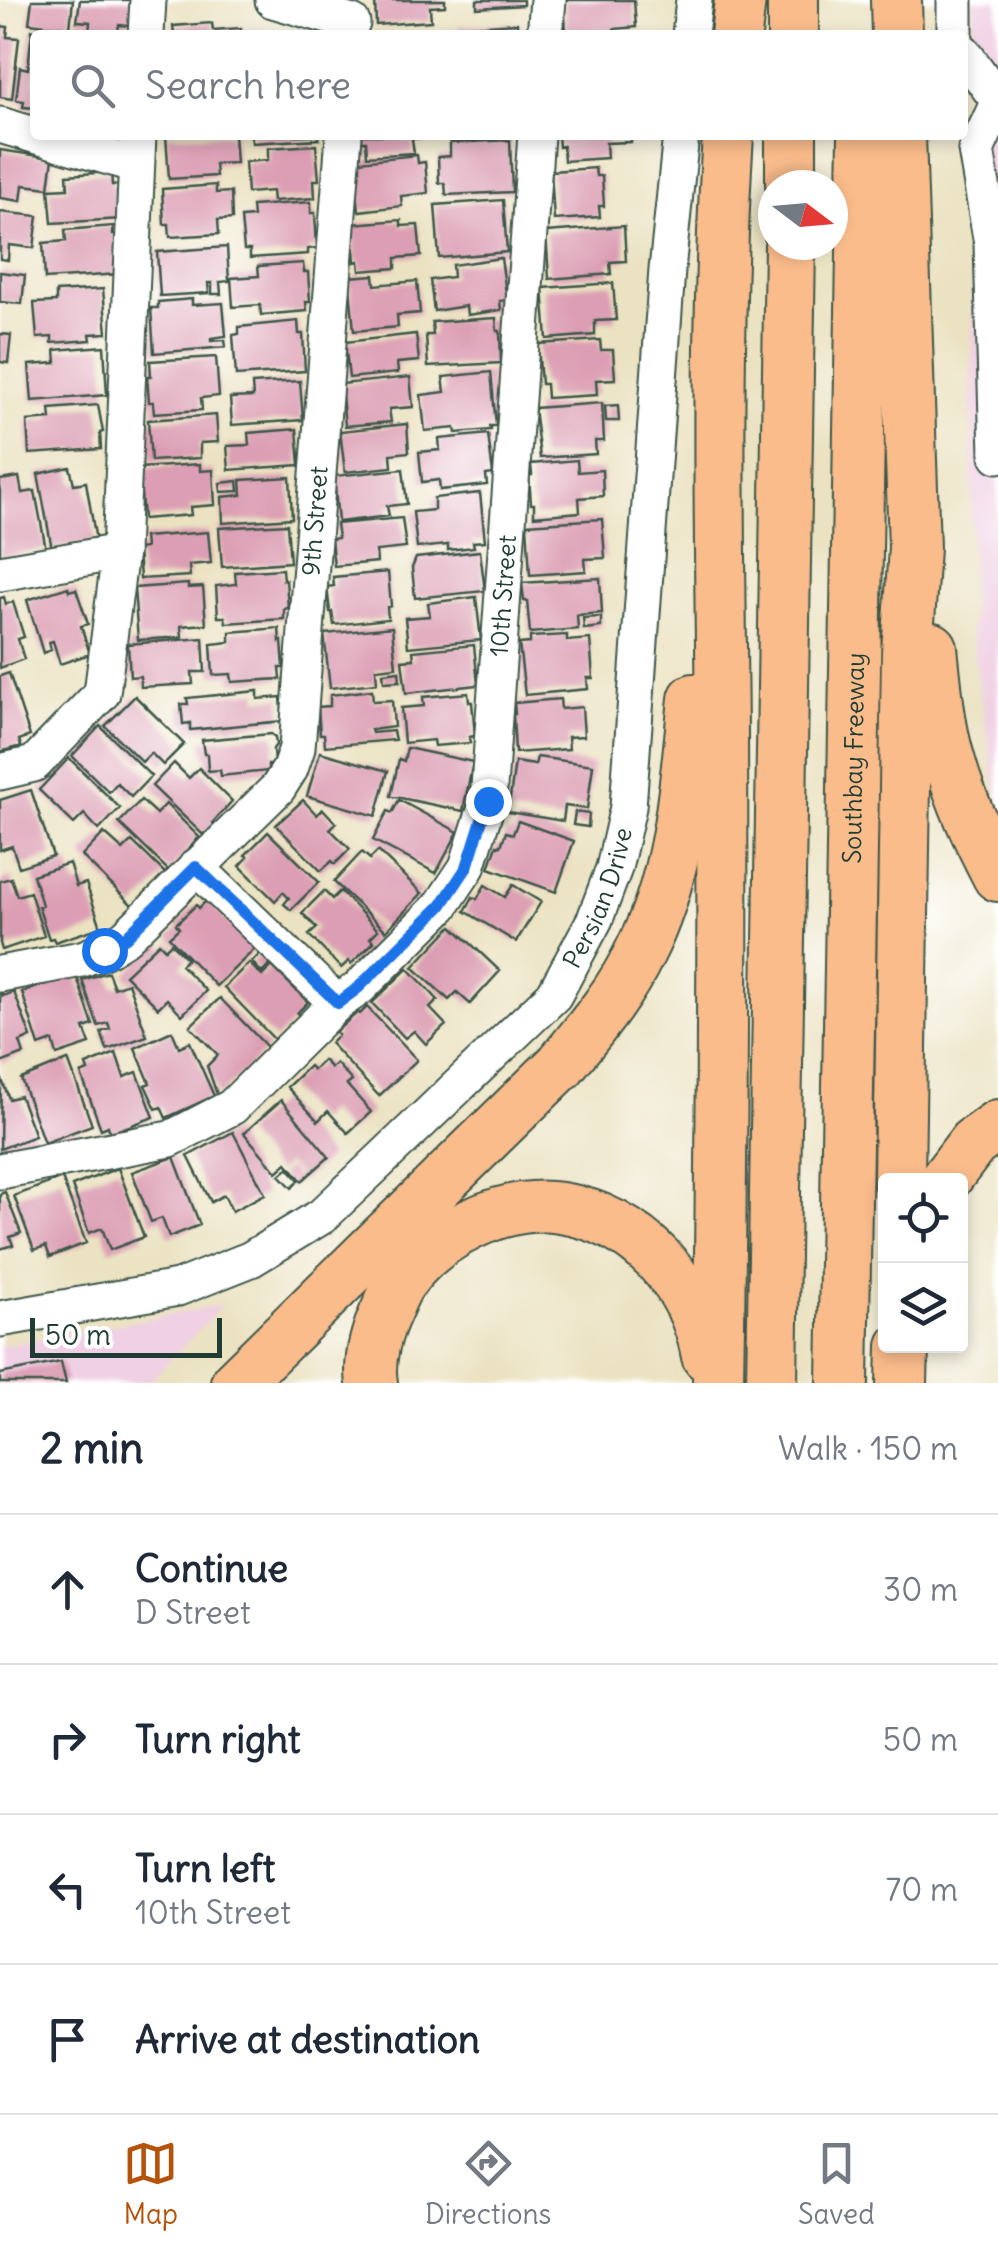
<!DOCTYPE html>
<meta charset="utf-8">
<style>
body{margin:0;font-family:Delius,sans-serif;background:#f2f2f3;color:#1f2937}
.controls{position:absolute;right:30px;bottom:30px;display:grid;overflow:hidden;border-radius:10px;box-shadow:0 5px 15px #0003}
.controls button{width:90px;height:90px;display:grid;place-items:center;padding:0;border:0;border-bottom:2px solid #e0e1e3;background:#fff;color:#1f2937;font:50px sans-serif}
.compass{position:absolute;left:758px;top:170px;width:90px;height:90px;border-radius:50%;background:#fff;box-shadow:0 5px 15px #0003;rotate:106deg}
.scale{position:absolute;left:30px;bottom:25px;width:192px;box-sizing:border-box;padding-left:10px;border:5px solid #1f3d34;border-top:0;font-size:28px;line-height:35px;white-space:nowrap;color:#1f3d34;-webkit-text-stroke:8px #fff;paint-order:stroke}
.stop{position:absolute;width:30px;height:30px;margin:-22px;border:8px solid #1a73e8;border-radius:50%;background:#fff}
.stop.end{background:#1a73e8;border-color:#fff;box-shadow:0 2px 10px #0008}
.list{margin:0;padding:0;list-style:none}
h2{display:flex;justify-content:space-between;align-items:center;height:130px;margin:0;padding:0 40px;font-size:42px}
h2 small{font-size:32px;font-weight:400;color:#747a83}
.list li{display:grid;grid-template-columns:65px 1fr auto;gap:30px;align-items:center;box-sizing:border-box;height:150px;padding:0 40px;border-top:2px solid #e0e1e3}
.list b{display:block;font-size:38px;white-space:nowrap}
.list p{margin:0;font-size:32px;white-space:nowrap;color:#747a83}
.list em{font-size:32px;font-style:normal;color:#747a83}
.icon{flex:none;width:55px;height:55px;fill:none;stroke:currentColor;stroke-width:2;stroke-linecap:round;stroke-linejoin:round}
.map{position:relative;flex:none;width:998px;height:1383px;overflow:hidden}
.search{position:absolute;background:#fff;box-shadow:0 5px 15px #0003;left:30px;right:30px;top:30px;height:110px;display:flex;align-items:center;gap:25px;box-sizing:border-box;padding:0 35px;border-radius:10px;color:#747a83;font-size:38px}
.sheet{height:730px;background:#fff}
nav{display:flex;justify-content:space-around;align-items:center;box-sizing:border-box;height:140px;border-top:2px solid #e0e1e3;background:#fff;font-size:28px;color:#747a83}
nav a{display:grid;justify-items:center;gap:5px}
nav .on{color:#b45309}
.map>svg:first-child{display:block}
.built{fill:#f0d0e4}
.building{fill:#dc9eb4}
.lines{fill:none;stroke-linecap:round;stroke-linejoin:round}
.minor-casing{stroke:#3e5649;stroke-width:39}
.highway-casing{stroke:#3e5649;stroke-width:54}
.minor{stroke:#fff;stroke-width:35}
.highway{stroke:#fabc8b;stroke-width:50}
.route{stroke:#1a73e8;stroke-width:12}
.labels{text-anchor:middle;stroke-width:8;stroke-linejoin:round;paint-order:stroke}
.street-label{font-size:25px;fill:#1f3d34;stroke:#fff}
</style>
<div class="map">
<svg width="998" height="1383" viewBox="0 0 998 1383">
<rect width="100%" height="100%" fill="#fff"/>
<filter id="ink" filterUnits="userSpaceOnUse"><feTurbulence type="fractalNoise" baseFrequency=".01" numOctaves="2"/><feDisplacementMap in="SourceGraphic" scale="20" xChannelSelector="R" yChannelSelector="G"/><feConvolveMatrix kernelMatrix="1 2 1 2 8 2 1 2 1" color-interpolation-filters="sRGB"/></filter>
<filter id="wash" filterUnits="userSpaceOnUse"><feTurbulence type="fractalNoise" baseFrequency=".0048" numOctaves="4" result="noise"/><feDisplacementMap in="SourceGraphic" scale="40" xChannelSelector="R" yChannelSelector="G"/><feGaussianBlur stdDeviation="2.25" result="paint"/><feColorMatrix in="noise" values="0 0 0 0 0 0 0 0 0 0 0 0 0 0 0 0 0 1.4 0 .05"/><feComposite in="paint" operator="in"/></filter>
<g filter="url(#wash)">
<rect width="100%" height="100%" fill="#ebe2c1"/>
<path class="built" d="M 973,0 L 998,0 L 998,802 L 971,634 Z
M 223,1305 L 148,1383 L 0,1383 L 0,1346 Z"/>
<g id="blocks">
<path class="building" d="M 32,0 L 73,0 L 70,28 L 29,23 Z
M 80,0 L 132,0 L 129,26 L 119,25 L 117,35 L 89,35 L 90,22 L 77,21 Z
M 375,0 L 445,0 L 445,6 L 430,7 L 431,21 L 376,25 Z
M 477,0 L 523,0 L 523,5 L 477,8 Z
M 568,0 L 634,0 L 636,27 L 614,29 L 615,35 L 569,35 L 569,32 L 566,32 L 564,1 Z
M 212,23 L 213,30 L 241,28 L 241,35 L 174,35 L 173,26 Z
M 517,23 L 518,35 L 459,35 L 458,27 Z
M 0,26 L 8,27 L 7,37 L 19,38 L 12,99 L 0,97 Z
M 32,30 L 35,30 L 35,108 L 23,107 L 24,101 L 16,100 L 20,67 L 28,69 Z
M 166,135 L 234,135 L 236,163 L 215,164 L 216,176 L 169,179 Z
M 251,135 L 318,135 L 319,139 L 252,143 Z
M 362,135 L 426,135 L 426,138 L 412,139 L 414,153 L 367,156 L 366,141 L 362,141 Z
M 558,135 L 631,135 L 631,142 L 606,143 L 607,158 L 564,161 L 563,146 L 559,147 Z
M 510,140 L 512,192 L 446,195 L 445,183 L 439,183 L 438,157 L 450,156 L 450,143 Z
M 316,145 L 319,180 L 314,180 L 315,198 L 273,201 L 272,191 L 247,193 L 245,162 L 268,160 L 268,148 Z
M 0,150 L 53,158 L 49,188 L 23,185 L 21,201 L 0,198 Z
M 417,155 L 418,163 L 425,162 L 428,193 L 401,196 L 402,206 L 359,211 L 355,170 L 360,169 L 359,161 Z
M 595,168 L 596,176 L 602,176 L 604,206 L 599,206 L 600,217 L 554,220 L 551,171 Z
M 111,172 L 112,185 L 120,185 L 122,219 L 52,223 L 49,189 L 68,188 L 67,175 Z
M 216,185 L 216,193 L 231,192 L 232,219 L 218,220 L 219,234 L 170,237 L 169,224 L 164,224 L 162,189 Z
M 503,200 L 507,252 L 439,258 L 435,205 Z
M 311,202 L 311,213 L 315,213 L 317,248 L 308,249 L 308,254 L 250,258 L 250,250 L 244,250 L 241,218 L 253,217 L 252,206 Z
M 0,212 L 38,216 L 34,248 L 9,245 L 8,260 L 0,259 Z
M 401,220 L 401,226 L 418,225 L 421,256 L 396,258 L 396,268 L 360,271 L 359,261 L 355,262 L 352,224 Z
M 113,226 L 113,235 L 117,235 L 119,274 L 45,279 L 43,243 L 66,241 L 65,230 Z
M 624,226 L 626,261 L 610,262 L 611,274 L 549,279 L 546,232 Z
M 227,247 L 229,281 L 220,282 L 221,294 L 212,294 L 212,283 L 208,283 L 209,293 L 160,296 L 157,252 Z
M 501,258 L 507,300 L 500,301 L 501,310 L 467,315 L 466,306 L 434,311 L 430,280 L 453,277 L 452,265 Z
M 303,263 L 304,272 L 308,272 L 310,302 L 306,302 L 307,311 L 261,315 L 260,305 L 233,307 L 231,278 L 259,276 L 258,266 Z
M 0,272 L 25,275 L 22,304 L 0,302 Z
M 374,275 L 375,285 L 417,281 L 420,313 L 397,315 L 398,327 L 354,331 L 349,277 Z
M 613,283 L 616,320 L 595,321 L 595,335 L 547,339 L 543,288 Z
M 103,289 L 107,333 L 90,334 L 91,340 L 52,343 L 52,337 L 37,338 L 34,303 L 56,302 L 56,292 Z
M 192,299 L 192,305 L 223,303 L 226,336 L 211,338 L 211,341 L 225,340 L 226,347 L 154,353 L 151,308 L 158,308 L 158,302 Z
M 496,318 L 497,331 L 500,331 L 501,363 L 428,367 L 426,335 L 433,335 L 432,322 Z
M 298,321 L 299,334 L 303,334 L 305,371 L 236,376 L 233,335 L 239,334 L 239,327 Z
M 0,334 L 11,335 L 8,363 L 0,362 Z
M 416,334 L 419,361 L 397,363 L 398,373 L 349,378 L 345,342 Z
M 600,340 L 601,350 L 613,350 L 615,379 L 596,380 L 597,395 L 547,398 L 546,384 L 541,384 L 538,344 Z
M 104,346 L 107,395 L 32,401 L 29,365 L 56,363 L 55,350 Z
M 216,357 L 219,396 L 201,398 L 202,410 L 154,413 L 153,402 L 149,402 L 147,376 L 151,376 L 150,361 Z
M 491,372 L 496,426 L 490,426 L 491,430 L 456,433 L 455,428 L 425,431 L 421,395 L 445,392 L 443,377 Z
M 410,377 L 413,407 L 389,409 L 391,422 L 345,426 L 341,384 Z
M 300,381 L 303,420 L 232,425 L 230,398 L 253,397 L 252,384 Z
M 602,403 L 604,441 L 595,441 L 596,454 L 540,458 L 534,408 Z
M 98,405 L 103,432 L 100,433 L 101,449 L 29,454 L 27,421 L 51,419 L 50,409 Z
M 618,405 L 619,421 L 606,421 L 605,406 Z
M 216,415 L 218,442 L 200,443 L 200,458 L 151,461 L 148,420 Z
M 407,424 L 409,452 L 391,454 L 392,467 L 345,472 L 340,431 Z
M 297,429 L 300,465 L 229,470 L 227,446 L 249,445 L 248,433 Z
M 488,434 L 493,474 L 486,475 L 487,485 L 440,490 L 439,480 L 422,482 L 419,452 L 440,450 L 439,439 Z
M 577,460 L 578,472 L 602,470 L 603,496 L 579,498 L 580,512 L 534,516 L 534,504 L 531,504 L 529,475 L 532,475 L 531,464 Z
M 200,464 L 200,471 L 213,470 L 215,505 L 190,507 L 191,515 L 143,519 L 139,468 Z
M 70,467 L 74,484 L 86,482 L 96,541 L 52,549 L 38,474 Z
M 403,469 L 407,504 L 387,506 L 389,516 L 338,522 L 334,476 Z
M 19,477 L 22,493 L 35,491 L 46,549 L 0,557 L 0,480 Z
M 290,477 L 292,518 L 223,523 L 222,497 L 242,495 L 241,480 Z
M 238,481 L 239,491 L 221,492 L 220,483 Z
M 480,493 L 485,541 L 473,542 L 474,547 L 448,550 L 448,545 L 417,548 L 413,512 L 434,510 L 434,498 Z
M 402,518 L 406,548 L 376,551 L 377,562 L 334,566 L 331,539 L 338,538 L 336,524 Z
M 602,519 L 605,558 L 585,559 L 586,571 L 530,575 L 527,524 Z
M 287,524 L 290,562 L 222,567 L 219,528 Z
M 208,532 L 211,563 L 189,565 L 190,576 L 140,579 L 138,549 L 145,548 L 144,537 Z
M 480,551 L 485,591 L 415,598 L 412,568 L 416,558 Z
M 282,569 L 283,580 L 286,580 L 288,608 L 284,609 L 284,619 L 226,623 L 225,617 L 218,617 L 216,586 L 236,584 L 235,572 Z
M 388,572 L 391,606 L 387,607 L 388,619 L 334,625 L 332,612 L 330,612 L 327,587 L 334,586 L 333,577 Z
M 600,578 L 602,613 L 577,615 L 578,629 L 530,633 L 527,601 L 524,601 L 522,583 Z
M 188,584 L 188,588 L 203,587 L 206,624 L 181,626 L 182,637 L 138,640 L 134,588 Z
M 68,587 L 69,591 L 76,589 L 88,624 L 81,626 L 90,654 L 60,664 L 53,641 L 49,642 L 51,650 L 43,653 L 27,600 Z
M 4,597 L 6,604 L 13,602 L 24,637 L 18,639 L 24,659 L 0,668 L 0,598 Z
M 476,597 L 481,640 L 408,647 L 405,618 L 430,616 L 428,603 Z
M 601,617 L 601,627 L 584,629 L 583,618 Z
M 392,627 L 396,667 L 376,669 L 377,683 L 330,688 L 324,634 Z
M 279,628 L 280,642 L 282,641 L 284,668 L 280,668 L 281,679 L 232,682 L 231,674 L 213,675 L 211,644 L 230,642 L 230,632 Z
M 567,635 L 567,641 L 590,639 L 593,678 L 587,678 L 588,689 L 525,695 L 519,644 L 530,643 L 530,637 Z
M 203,638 L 205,672 L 192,672 L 193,684 L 141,687 L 140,676 L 130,677 L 128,644 Z
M 474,645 L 478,685 L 406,693 L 402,660 L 414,659 L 413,651 Z
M 399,671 L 400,681 L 384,682 L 383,673 Z
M 9,673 L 30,736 L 19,740 L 21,746 L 0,752 L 0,676 Z
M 372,690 L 373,701 L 392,700 L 394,727 L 371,730 L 372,733 L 393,731 L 395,740 L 325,746 L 324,734 L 320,734 L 318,707 L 330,706 L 330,695 Z
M 258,691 L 258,699 L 281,697 L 283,721 L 190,730 L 190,723 L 183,724 L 181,704 L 188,704 L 187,698 Z
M 468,693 L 469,702 L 472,702 L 475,736 L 469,737 L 470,743 L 434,746 L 433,740 L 404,743 L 401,708 L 424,706 L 423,697 Z
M 135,696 L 184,744 L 163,765 L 151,753 L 142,762 L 105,726 Z
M 560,699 L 561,709 L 582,707 L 584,736 L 568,737 L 569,749 L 515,753 L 513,714 L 515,714 L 514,703 Z
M 100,726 L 151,776 L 131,797 L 117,783 L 109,792 L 72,756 Z
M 271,734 L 275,737 L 276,745 L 273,749 L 274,765 L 268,765 L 268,771 L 221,776 L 220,770 L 208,771 L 207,754 L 204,754 L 202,740 Z
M 407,748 L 473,762 L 463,811 L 391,796 L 399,759 L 404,761 Z
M 320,752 L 388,771 L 376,816 L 307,796 Z
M 537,757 L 593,765 L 587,809 L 565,806 L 563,821 L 508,812 L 515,762 L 535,765 Z
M 69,758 L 120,808 L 99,830 L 84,814 L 74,824 L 39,790 Z
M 174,763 L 189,778 L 199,768 L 232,801 L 213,822 L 214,827 L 207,833 L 202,834 L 152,786 Z
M 31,790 L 53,856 L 19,867 L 12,846 L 0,850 L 0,800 Z
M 141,800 L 156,814 L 166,804 L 199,837 L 170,872 L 119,823 Z
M 303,800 L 317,815 L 323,809 L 336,823 L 330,829 L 350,849 L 335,864 L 332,861 L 321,871 L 276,825 Z
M 399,800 L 458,832 L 436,873 L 373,840 L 388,811 L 392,813 Z
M 575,812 L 589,814 L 588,827 L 573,825 Z
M 518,821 L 574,841 L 556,892 L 489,868 L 497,845 L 501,846 L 506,832 L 513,834 Z
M 268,832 L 319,882 L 291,910 L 284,904 L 289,898 L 283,892 L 275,901 L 240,866 L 248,857 L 245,855 Z
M 104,833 L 123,850 L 132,841 L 166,874 L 135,908 L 82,856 Z
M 378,851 L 422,893 L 386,931 L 334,882 L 362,852 L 370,859 Z
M 69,863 L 76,886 L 86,883 L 101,927 L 55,942 L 53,938 L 49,939 L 38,906 L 42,905 L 33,875 Z
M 11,878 L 17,896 L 30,892 L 44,936 L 2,950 L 0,943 L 0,881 Z
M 485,885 L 505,897 L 513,885 L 541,902 L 516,942 L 465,911 L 473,897 L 477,899 Z
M 324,891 L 332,899 L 340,891 L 378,930 L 370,938 L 374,942 L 351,964 L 349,961 L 341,968 L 309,935 L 317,928 L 302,913 Z
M 207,900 L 255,949 L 216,986 L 169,937 L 179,928 L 176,924 L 196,905 L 199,908 Z
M 452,926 L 500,971 L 470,1004 L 457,992 L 449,1000 L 413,967 Z
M 159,943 L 165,949 L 171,943 L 187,959 L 181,965 L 206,991 L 182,1015 L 167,999 L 158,1008 L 125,975 Z
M 262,952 L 273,962 L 262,973 L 252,962 Z
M 249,963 L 262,976 L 272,966 L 308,1002 L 297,1013 L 300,1016 L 275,1040 L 224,987 Z
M 408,968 L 438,1000 L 430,1008 L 446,1025 L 426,1044 L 414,1031 L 405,1038 L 372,1003 Z
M 108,972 L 114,988 L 128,983 L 147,1036 L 107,1050 L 101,1032 L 110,1029 L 108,1023 L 98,1026 L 82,980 Z
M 76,974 L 93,1025 L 84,1028 L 90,1044 L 57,1055 L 53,1041 L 39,1046 L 22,992 Z
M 0,989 L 3,996 L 14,992 L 31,1037 L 20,1042 L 24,1054 L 1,1063 Z
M 220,998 L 268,1048 L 218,1097 L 207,1066 L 218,1055 L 190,1026 Z
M 367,1007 L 417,1060 L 379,1096 L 330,1043 L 338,1035 L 335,1032 L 358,1012 L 360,1014 Z
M 172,1031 L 179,1047 L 190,1042 L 214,1096 L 166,1118 L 161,1107 L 156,1109 L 145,1085 L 150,1083 L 135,1048 Z
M 116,1053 L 124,1077 L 137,1072 L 154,1117 L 110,1133 L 108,1126 L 101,1129 L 81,1074 L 88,1071 L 86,1065 Z
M 68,1060 L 92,1125 L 44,1143 L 21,1079 Z
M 323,1060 L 331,1068 L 336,1063 L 352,1081 L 347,1085 L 371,1112 L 348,1133 L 328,1111 L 318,1121 L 287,1087 L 309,1066 L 313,1070 Z
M 1,1077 L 9,1099 L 20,1096 L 35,1136 L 0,1149 Z
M 281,1100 L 329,1157 L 302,1181 L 287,1163 L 277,1172 L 244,1133 Z
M 233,1132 L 265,1194 L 232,1211 L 224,1195 L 211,1202 L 188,1156 Z
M 174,1157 L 200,1225 L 169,1237 L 162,1218 L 151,1222 L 132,1172 Z
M 118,1168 L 144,1237 L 110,1250 L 102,1228 L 89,1233 L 72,1186 Z
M 288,1168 L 299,1180 L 292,1188 L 280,1175 Z
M 62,1178 L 86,1243 L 50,1257 L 46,1246 L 34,1250 L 14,1196 Z
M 5,1192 L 21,1233 L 10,1237 L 13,1245 L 0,1249 L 0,1194 Z
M 61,1362 L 66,1383 L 0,1383 L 0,1374 Z"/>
</g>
</g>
<g filter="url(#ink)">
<use href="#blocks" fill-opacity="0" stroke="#3e5649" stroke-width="2.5"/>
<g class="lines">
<defs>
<g id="minor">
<path d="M 273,0 L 352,23"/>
<path d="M 955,0 L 955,35"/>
<path d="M 146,35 L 148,0"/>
<path d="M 545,35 L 548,0"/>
<path d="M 690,35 L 694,0"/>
<path d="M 963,52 L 998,100"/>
<path d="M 998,103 L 976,150 L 992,244 L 998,455"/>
<path d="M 0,125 L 136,165"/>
<path d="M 0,573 L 120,552"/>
<path d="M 0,772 L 34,764 L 102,693 L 120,552 L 138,135"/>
<path d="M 196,867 L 337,1003"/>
<path id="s1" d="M 0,974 L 82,959 L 105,950 L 126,937 L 278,788 L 290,769 L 297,748 L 344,135"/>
<path id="s2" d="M 0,1171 L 170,1139 L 232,1107 L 337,1003 L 359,988 L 441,906 L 467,867 L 488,801 L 536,135"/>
<path id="s3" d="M 0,1319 L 178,1288 L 251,1259 L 322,1216 L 554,995 L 595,919 L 614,868 L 628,807 L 667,270 L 681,135"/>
</g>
<g id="highway">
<path d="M 896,0 L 897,35"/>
<path d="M 736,35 L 740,0"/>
<path d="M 793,35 L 793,0"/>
<path d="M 791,185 L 791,135"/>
<path d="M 932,648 C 936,685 939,726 950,762 C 961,802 979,839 998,876"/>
<path d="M 899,1180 L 907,652 L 914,548 L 900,135"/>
<path d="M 945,1180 L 973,1143 L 998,1125"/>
<path d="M 236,1383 L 561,1065 C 590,1029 620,994 640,952 C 680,874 685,784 694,699"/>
<path d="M 372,1383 C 368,1359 377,1330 387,1309 C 391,1300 395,1289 401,1281 C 434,1235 503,1199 561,1208 C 637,1219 694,1282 707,1356"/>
<path d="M 718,1383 C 722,1166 723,949 722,732 C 720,533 715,334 728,135"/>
<path d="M 772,1383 L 790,245"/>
<path id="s4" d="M 843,1383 L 864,135"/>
<path d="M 902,1383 L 903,1346"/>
</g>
</defs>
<use href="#minor" class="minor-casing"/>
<use href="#highway" class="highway-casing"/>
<use href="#minor" class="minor"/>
<use href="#highway" class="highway"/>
</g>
</g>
<g class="lines" filter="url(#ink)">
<path class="route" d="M 104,950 L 126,937 L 196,867 L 338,1003 L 358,988 L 441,906 L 467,867 L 488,801"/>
</g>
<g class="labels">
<g class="street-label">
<text dy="9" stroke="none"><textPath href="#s1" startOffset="618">9th Street</textPath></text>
<text dy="9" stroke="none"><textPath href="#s2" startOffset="855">10th Street</textPath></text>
<text dy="9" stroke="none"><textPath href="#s4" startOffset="625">Southbay Freeway</textPath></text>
<text dy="9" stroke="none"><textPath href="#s3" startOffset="770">Persian Drive</textPath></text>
</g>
</g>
</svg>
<div class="controls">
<button><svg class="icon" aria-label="locate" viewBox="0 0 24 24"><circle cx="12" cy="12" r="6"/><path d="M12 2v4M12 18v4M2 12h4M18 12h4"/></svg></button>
<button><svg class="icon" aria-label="layers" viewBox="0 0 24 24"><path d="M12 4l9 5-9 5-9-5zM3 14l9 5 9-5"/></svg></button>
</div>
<svg class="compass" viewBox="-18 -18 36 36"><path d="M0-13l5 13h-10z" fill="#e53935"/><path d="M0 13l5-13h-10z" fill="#747a83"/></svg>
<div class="scale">50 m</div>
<div class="stop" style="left:104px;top:950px"></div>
<div class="stop end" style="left:488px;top:801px"></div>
<div class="search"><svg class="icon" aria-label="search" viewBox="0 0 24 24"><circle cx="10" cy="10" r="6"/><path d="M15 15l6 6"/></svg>Search here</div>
</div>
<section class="sheet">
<h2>2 min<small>Walk · 150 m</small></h2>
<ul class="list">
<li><svg class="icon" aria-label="ahead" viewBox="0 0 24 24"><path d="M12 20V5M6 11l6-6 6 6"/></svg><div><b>Continue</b><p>D Street</p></div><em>30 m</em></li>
<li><svg class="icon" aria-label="right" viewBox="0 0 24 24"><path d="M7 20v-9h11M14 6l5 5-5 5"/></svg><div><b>Turn right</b></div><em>50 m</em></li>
<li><svg class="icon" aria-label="left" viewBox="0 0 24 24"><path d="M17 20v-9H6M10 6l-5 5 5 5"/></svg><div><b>Turn left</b><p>10th Street</p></div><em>70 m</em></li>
<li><svg class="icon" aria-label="arrive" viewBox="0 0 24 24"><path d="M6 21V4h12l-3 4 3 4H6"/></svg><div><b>Arrive at destination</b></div></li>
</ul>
</section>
<nav>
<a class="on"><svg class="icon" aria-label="map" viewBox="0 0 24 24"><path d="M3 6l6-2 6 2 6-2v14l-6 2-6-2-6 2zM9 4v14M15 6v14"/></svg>Map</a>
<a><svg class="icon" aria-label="directions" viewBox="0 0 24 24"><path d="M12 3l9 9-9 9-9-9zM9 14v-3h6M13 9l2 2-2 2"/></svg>Directions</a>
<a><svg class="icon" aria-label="saved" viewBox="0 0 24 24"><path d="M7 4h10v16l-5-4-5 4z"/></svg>Saved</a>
</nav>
